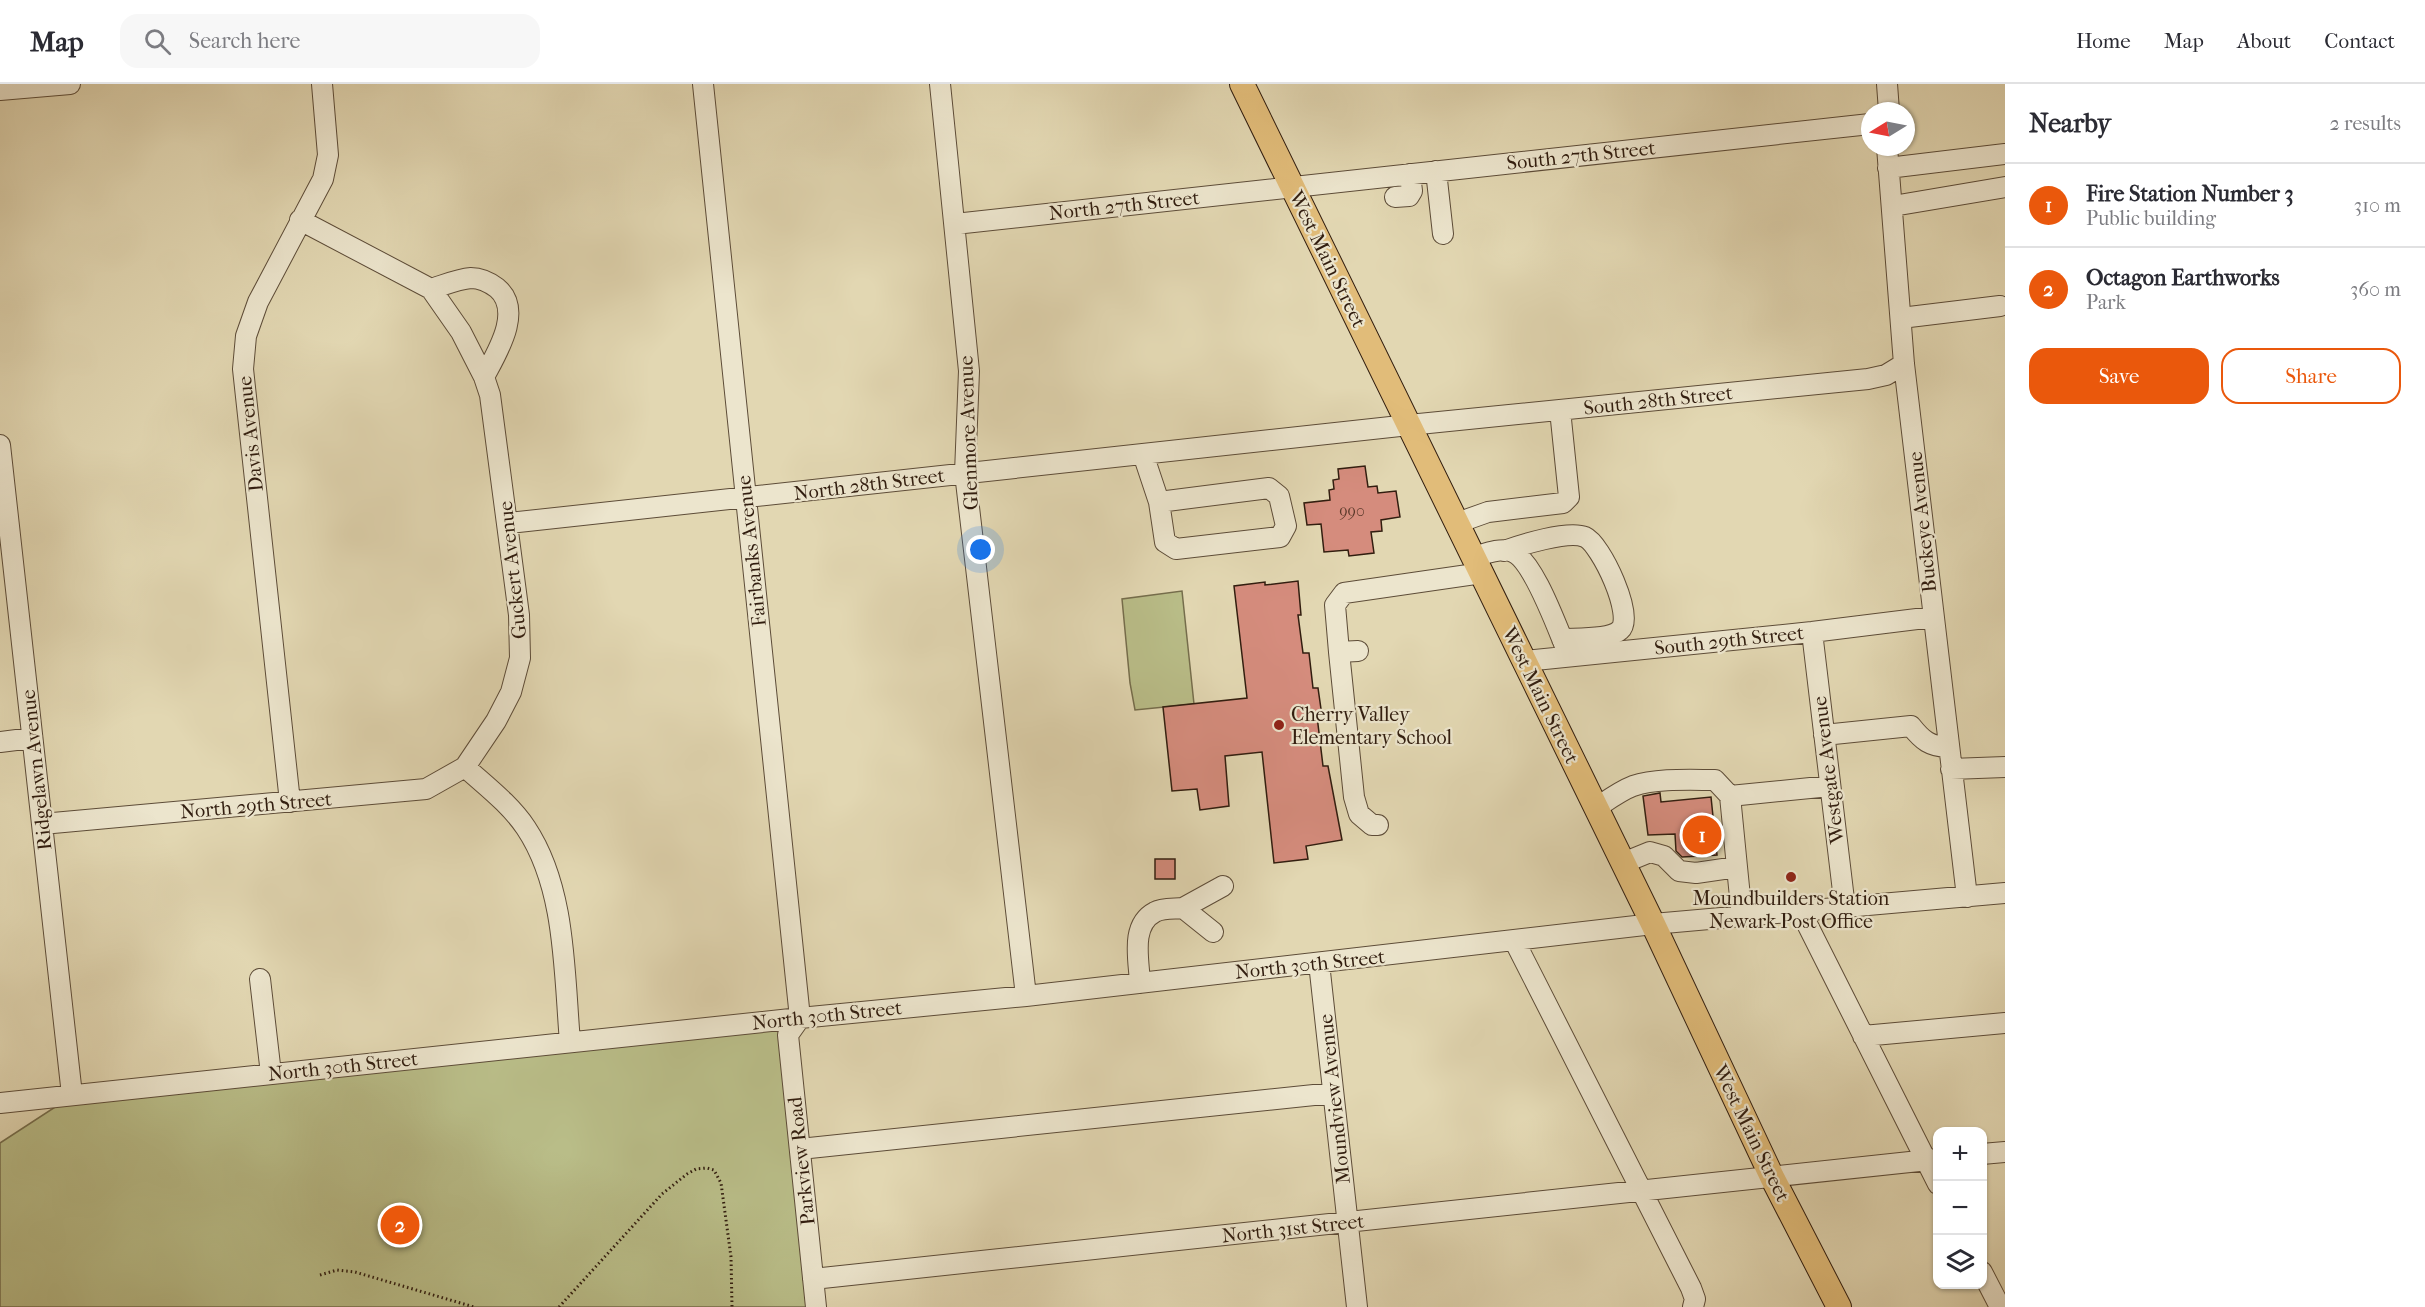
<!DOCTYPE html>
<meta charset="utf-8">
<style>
body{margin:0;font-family:"IM FELL French Canon",serif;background:#f7f7f7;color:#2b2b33}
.controls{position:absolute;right:18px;bottom:18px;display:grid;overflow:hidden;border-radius:12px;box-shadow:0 2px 4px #0004}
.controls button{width:54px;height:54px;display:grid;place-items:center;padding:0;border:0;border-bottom:2px solid #e1e1e2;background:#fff;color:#2b2b33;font:30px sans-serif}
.compass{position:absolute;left:1861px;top:18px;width:54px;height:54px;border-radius:50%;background:#fff;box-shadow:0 2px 4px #0004;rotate:260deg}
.you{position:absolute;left:981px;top:466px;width:21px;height:21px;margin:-15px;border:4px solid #fff;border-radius:50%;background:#1a73e8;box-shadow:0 0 0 9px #1a73e833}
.badge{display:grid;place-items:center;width:39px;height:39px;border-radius:50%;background:#ea580c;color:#fff;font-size:20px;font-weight:700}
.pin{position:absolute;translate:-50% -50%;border:3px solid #fff;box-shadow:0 2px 6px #0006}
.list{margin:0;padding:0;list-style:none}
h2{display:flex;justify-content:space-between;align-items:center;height:78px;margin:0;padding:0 24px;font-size:26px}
h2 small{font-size:20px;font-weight:400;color:#7c7c81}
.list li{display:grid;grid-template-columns:39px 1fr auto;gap:18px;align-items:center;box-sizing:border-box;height:84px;padding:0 24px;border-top:2px solid #e1e1e2}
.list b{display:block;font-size:22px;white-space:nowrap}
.list p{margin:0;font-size:20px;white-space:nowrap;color:#7c7c81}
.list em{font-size:20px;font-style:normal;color:#7c7c81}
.actions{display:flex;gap:12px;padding:18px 24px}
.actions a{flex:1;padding:14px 0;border:2px solid #ea580c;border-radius:18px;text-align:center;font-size:21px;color:#ea580c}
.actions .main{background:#ea580c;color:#fff}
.icon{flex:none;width:33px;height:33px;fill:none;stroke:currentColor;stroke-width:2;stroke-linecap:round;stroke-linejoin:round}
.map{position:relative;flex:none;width:2005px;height:1223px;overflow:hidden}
header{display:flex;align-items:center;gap:36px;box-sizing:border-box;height:84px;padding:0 30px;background:#fff;border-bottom:2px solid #e1e1e2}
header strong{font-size:28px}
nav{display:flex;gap:33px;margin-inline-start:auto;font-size:21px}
.search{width:420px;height:54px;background:#f7f7f7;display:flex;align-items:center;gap:15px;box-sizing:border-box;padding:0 21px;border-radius:18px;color:#7c7c81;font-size:22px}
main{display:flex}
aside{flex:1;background:#fff}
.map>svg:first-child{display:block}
.green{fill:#b9bd88;stroke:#756d4c;stroke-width:1.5}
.building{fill:#d58c7d;stroke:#311d0f;stroke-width:1.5}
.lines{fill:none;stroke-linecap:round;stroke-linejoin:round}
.minor-casing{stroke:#5d4c38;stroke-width:22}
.major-casing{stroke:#311d0f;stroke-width:26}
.path{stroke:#311d0f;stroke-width:3;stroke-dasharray:1.5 3;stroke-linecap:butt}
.minor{stroke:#ece5cd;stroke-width:20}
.major{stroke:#e1bc79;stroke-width:24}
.poi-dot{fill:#8f2418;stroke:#ece5cd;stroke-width:2}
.labels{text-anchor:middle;stroke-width:4.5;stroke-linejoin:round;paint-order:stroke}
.number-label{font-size:16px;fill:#5a392a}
.street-label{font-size:20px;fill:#311d0f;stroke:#ece5cd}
.poi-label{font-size:20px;fill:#311d0f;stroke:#ece5cd;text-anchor:start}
</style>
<header>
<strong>Map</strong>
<div class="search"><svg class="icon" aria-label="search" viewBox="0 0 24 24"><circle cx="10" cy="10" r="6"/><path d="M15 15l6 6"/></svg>Search here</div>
<nav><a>Home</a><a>Map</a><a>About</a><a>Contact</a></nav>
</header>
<main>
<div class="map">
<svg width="2005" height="1223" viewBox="0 0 2005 1223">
<rect width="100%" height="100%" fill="#e2d7b2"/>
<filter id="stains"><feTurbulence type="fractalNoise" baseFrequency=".00333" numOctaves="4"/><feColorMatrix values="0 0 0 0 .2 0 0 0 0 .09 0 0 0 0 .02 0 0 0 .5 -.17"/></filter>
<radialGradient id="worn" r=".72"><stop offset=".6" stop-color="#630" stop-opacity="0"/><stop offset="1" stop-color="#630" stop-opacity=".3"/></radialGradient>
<path class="green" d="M 1182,507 L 1194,620 L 1135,626 L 1130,599 L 1122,515 Z
M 779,944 L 810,1223 L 0,1223 L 0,1059 L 72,1012 Z"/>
<path class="building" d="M 1365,382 L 1368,403 L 1377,402 L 1378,409 L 1396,407 L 1400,433 L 1381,436 L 1382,447 L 1371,448 L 1374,469 L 1349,472 L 1348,466 L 1324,468 L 1321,440 L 1307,441 L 1304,419 L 1330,416 L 1329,406 L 1334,405 L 1333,396 L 1339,395 L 1338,385 Z
M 1298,497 L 1301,531 L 1298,531 L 1303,569 L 1309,569 L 1313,604 L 1318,604 L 1322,632 L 1317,632 L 1323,682 L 1328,682 L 1342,756 L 1306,762 L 1308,775 L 1274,779 L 1262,668 L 1225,672 L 1229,722 L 1200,726 L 1197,705 L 1172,707 L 1163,623 L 1247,614 L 1234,502 L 1265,498 L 1265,501 Z
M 1660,709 L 1661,718 L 1711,713 L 1717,771 L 1682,773 L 1676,767 L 1675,750 L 1648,751 L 1643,712 Z
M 1155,775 L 1175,775 L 1175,795 L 1155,795 Z"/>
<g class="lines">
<defs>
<path id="minor" d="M 703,0 L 800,934
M 940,0 L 969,287 L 965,389 L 1026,912
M 1887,0 L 1889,27
M 0,6 L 70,0
M 1887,63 L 1904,280 L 1967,813
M 1888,84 L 2005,70
M 1436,87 L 1443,150
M 1395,113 L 1409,112 L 1412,107 L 1410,90
M 1893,122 L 2005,103
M 955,140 L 1870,40
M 431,205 C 444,201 458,195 471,194 C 481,194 489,198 497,204 C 524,227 496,270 484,293
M 1901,234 L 2000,222
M 0,361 L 72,1011
M 1143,370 L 1159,418 L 1165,458 L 1176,465 L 1280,453 L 1286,442 L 1279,412 L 1269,404 L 1159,418
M 509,439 L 1409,341 L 1868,295 L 1886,291 L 1904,280
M 1457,439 L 1488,428 L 1563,419 L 1569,413 L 1560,326
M 1504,467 C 1521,461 1568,446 1585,453 C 1601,460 1635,533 1620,546 C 1610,556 1576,554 1562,555
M 1474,473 C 1485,470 1499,464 1510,467 C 1532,472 1558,546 1567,567
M 1812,548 L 1845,824
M 1358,567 L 1339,568 L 1354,713 L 1359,730 L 1372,741 L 1378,741
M 1339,568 L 1335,521 L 1344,509 L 1482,489
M 1525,577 L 1812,548 L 1933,533
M 1824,651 L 1911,642 C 1922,656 1930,663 1949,663
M 0,658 L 32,654
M 465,683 C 486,702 510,720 526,744 C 566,804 564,888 570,958
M 1951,685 L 2005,683
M 1730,712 L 1830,702
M 290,718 L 243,285 L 246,252 L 258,218 L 323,95 L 328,71 L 322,0
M 1596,724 C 1608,716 1620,707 1633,702 C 1657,694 1691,696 1715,696 L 1730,712 L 1737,783
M 42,740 L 426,705 L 465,683 L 496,637 L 511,608 L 520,574 L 519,531 L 490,311 L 484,293 L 461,248 L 431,205 L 300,136
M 1623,779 L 1650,768 L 1664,772 L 1679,787 L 1696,789 L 1737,783 L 1742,833
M 1801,828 L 1938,1100
M 1213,848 L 1183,824 L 1223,802
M 1514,856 L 1691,1204 L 1695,1215 L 1693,1223
M 1319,879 L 1357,1223
M 260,895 L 271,990
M 1140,899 C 1139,876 1130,841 1155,828 C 1162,824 1175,825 1183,824
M 800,934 L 788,951 L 816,1223
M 1863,952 L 2005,939
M 0,1019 L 800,934 L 1026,912 L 1653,840 L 2005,809
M 800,1065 L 1333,1009
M 1982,1070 L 2005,1068
M 1982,1188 L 2000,1223
M 813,1195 L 1938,1075"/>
<path id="major" d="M 1242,0 L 1653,840 L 1772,1093 L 1839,1223"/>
</defs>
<use href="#minor" class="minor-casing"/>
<use href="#major" class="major-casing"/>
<path class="path" d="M 320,1191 L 337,1186 L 355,1188 L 474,1223
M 559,1223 L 662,1110 L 687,1090 L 696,1085 L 707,1084 L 714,1086 L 721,1099 L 731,1173 L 732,1223"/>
<use href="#minor" class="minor"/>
<use href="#major" class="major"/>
</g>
<g class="poi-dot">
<circle cx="1279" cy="641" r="6"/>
<circle cx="1791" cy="793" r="6"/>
</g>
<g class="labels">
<g class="number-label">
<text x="1352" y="432">990</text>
</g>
<g class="street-label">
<text transform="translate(1581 71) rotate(-6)" y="7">South 27th Street</text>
<text transform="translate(1124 121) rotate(-6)" y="7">North 27th Street</text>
<text transform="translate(1328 175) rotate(64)" y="7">West Main Street</text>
<text transform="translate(1658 316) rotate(-6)" y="7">South 28th Street</text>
<text transform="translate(968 349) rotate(-92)" y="7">Glenmore Avenue</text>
<text transform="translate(250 350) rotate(-96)" y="7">Davis Avenue</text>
<text transform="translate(869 400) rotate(-7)" y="7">North 28th Street</text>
<text transform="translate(1922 438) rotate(-96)" y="7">Buckeye Avenue</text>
<text transform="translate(751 467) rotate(-96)" y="7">Fairbanks Avenue</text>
<text transform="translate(512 486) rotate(-96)" y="7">Guckert Avenue</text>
<text transform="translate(1729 556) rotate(-6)" y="7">South 29th Street</text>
<text transform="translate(1541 611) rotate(64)" y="7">West Main Street</text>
<text transform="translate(36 686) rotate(-96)" y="7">Ridgelawn Avenue</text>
<text transform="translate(1828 686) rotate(-97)" y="7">Westgate Avenue</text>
<text transform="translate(256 721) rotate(-5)" y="7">North 29th Street</text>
<text transform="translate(1310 880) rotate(-6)" y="7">North 30th Street</text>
<text transform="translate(827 931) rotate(-6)" y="7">North 30th Street</text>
<text transform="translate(343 982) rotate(-6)" y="7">North 30th Street</text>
<text transform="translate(1334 1015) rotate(-96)" y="7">Moundview Avenue</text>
<text transform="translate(1752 1049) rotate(64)" y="7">West Main Street</text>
<text transform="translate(801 1077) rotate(-96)" y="7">Parkview Road</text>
<text transform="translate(1293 1144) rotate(-6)" y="7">North 31st Street</text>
</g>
<g class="poi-label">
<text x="1291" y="637">Cherry Valley<tspan x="1291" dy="23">Elementary School</tspan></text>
<text x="1791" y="821" text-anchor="middle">Moundbuilders Station<tspan x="1791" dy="23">Newark Post Office</tspan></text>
</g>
</g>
<rect width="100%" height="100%" filter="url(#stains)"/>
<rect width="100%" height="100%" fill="url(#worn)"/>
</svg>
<div class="controls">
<button>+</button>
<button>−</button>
<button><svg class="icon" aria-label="layers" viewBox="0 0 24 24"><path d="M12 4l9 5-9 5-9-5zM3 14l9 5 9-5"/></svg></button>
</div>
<svg class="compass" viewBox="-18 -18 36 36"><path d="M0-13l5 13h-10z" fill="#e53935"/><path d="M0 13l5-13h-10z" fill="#7c7c81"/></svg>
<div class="you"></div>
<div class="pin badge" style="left:1702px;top:751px">1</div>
<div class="pin badge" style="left:400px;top:1141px">2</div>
</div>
<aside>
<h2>Nearby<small>2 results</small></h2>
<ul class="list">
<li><span class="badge">1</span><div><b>Fire Station Number 3</b><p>Public building</p></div><em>310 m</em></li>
<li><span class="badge">2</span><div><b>Octagon Earthworks</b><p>Park</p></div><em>360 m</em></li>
</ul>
<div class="actions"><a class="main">Save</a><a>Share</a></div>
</aside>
</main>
